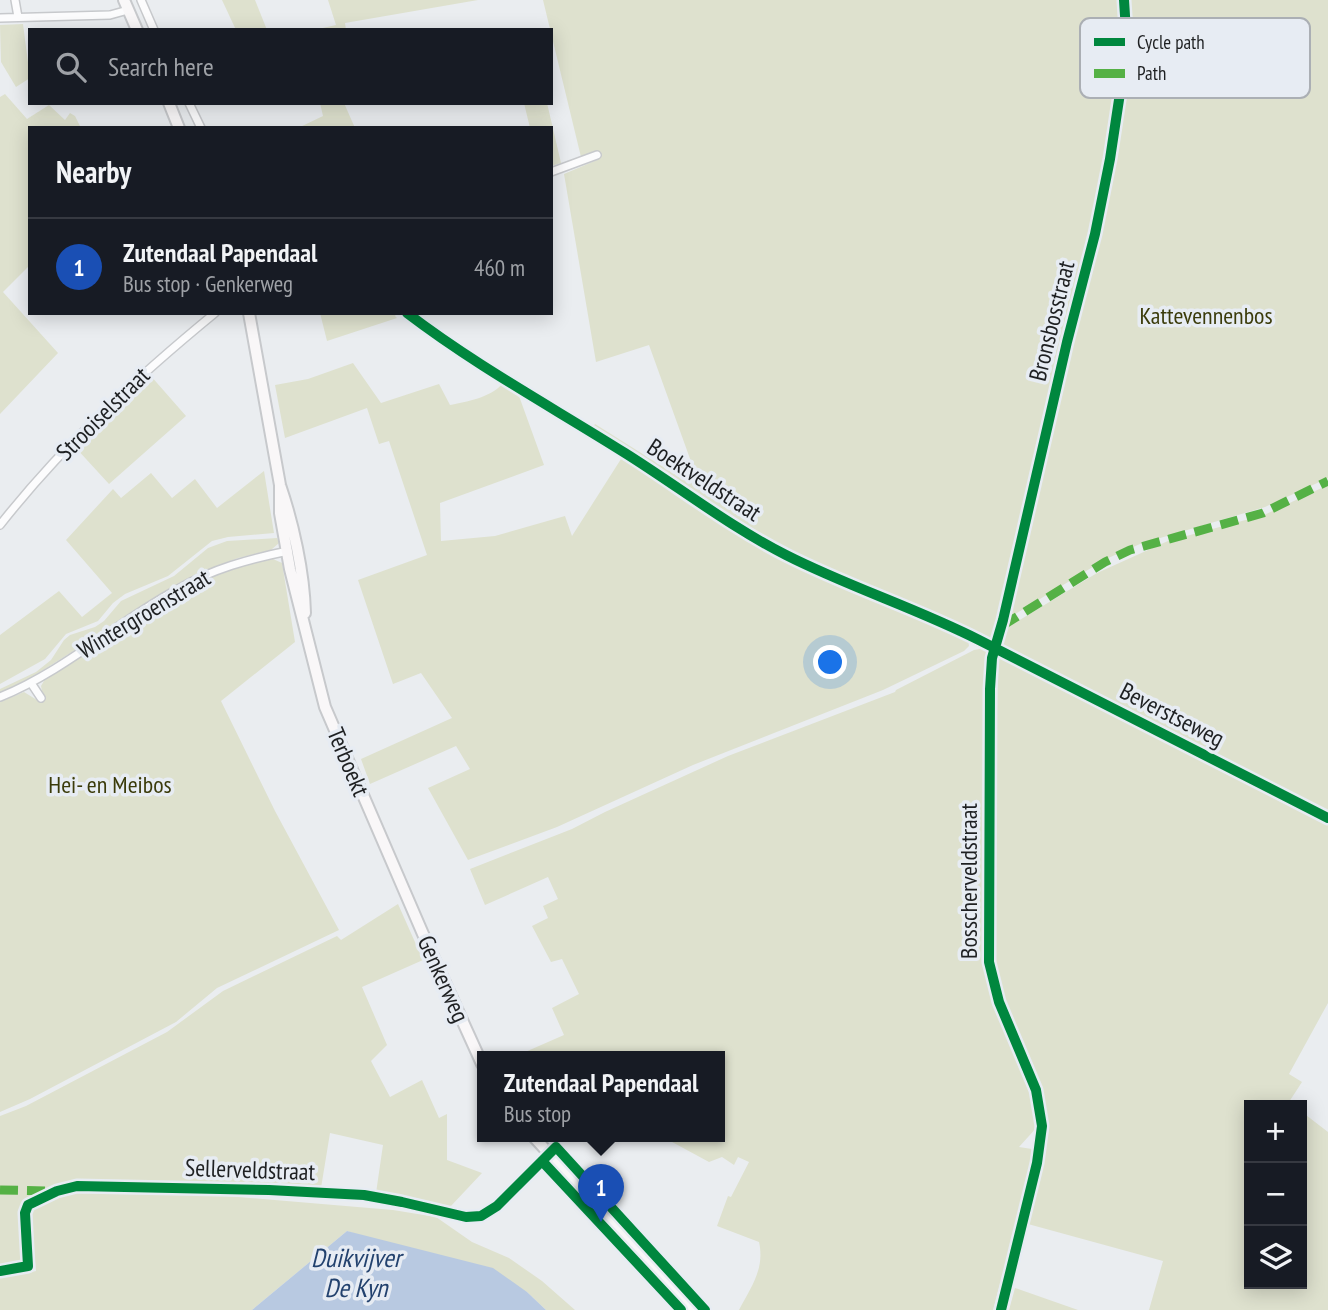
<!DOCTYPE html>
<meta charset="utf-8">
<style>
body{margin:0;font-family:"PT Sans Narrow",sans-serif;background:#20242c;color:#f1f3f6}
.controls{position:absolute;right:21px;bottom:21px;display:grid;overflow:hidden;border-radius:0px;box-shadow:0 4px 18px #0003}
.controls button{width:63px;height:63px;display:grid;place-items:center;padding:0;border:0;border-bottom:2px solid #363941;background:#171b24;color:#f1f3f6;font:35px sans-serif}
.you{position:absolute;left:831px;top:663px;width:24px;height:24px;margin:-18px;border:5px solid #fff;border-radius:50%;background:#1a73e8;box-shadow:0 0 0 10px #1a73e833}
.badge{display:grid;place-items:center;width:46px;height:46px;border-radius:50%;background:#65686a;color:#fff;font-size:23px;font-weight:700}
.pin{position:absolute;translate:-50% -58px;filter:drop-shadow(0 2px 4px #0008)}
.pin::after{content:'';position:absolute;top:37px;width:24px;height:21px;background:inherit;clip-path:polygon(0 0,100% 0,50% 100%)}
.popup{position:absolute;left:477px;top:1051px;width:248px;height:91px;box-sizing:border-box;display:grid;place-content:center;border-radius:0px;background:#171b24;filter:drop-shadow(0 2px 5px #0005);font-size:23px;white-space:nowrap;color:#9ea1a6}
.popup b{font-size:26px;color:#f1f3f6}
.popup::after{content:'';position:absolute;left:50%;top:100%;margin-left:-14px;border:14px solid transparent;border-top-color:#171b24}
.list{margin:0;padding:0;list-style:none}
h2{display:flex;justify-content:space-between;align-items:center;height:91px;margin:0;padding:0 28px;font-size:30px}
h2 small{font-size:23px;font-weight:400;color:#9ea1a6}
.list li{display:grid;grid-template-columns:46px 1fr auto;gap:21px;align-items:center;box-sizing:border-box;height:98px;padding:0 28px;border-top:2px solid #363941}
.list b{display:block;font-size:26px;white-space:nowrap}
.list p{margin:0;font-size:23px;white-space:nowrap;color:#9ea1a6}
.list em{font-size:23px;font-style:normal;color:#9ea1a6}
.icon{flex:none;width:38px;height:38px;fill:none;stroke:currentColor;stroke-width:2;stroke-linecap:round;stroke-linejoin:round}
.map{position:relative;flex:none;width:1328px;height:1310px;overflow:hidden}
.search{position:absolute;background:#171b24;box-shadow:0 4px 18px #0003;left:28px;top:28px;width:525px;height:77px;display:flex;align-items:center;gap:18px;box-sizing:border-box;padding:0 24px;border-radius:0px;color:#9ea1a6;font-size:26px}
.panel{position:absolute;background:#171b24;box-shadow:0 4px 18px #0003;left:28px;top:126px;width:525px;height:189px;border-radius:0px}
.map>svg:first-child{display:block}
.green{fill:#dee1ce}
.water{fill:#b8c9e1}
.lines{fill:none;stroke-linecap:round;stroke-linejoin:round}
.street-casing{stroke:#c7c9cc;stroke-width:10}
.secondary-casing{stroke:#c7c9cc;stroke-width:14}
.street{stroke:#fcfcfd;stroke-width:7}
.secondary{stroke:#f9f7f8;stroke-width:10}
.quiet{stroke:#55b145;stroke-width:9;stroke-dasharray:18 9;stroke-linecap:butt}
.cycleway-casing{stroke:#e7ecf3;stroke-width:15}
.cycleway{stroke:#00873e;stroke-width:10}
.labels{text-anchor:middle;stroke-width:7;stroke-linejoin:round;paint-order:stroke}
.park-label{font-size:24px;fill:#3b3b0a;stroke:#e7ecf3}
.street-label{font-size:24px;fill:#1e2022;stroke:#e7ecf3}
.water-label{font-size:26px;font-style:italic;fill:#23426e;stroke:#e7ecf3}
.key{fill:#e7ecf3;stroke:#abafb4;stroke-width:2}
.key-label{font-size:19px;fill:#1e2022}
</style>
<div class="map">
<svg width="1328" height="1310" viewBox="0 0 1328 1310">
<rect width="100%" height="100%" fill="#eaedf0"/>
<path class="green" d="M 222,0 L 255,0 L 267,30 L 236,30 Z
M 328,0 L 478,0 L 345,23 L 346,30 L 314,30 L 336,25 Z
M 543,0 L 1121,0 L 1122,52 L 1092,226 L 1042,428 L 996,642 L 992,643 L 918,607 L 813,564 L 762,538 L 718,513 L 592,429 L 595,424 L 684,480 L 693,467 L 649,345 L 596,362 L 564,174 L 597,160 L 594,151 L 581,157 Z
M 1128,0 L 1328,0 L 1328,478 L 1265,507 L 1140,544 L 1106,559 L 1007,619 L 1008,606 L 1055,411 L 1101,237 L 1133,57 L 1127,47 Z
M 23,24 L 30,78 L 16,87 L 1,62 L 0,25 Z
M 5,94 L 27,119 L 49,105 L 65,120 L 70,113 L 75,116 L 81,128 L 30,128 L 30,265 L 3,292 L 58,353 L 0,414 L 0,97 Z
M 320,103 L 344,103 L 355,128 L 298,128 L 323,116 Z
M 524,103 L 547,103 L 561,163 L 551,166 L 551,128 L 530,128 Z
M 320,313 L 397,313 L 395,316 L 397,318 L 327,341 Z
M 353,363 L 381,403 L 439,384 L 450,405 C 466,402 491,397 501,385 L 496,380 L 498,378 L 546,408 L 545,411 L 519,396 L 544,465 L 440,503 L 441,541 L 495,536 L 565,516 L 572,536 L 621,459 C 648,473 672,491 698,508 C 732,530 769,550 805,569 C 859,595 915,612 968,639 L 969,646 L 964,651 L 883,690 L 693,765 L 557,827 L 468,860 L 428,788 L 470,769 L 456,746 L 370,784 L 361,759 L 452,718 L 421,673 L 393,684 L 358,580 L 427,555 L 389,441 L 379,444 L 367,408 L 285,438 L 275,385 L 308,379 Z
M 150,375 L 186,416 L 109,484 L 75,447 L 113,406 Z
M 264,471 L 274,533 L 228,537 L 212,541 L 168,576 L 125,594 L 113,603 L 98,621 L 66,634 L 45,659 L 0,684 L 0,635 L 59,591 L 82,617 L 112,593 L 66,540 L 113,489 L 121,498 L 151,473 L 172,498 L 195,479 L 217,508 Z
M 1328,485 L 1328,1003 L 1289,1074 L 1302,1082 L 1289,1102 L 1292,1105 L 1249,1105 L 1249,1284 L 1302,1284 L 1302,1112 L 1328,1132 L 1328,1310 L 1149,1310 L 1163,1261 L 1017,1221 L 993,1310 L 739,1310 C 751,1287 765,1269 759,1242 L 717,1226 L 728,1196 L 731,1197 L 749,1162 L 738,1157 L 734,1165 L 722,1157 L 709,1162 L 661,1136 L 720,1136 L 720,1056 L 562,1056 L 559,1052 L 551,1056 L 516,1056 L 564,1035 L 552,1008 L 579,994 L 562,959 L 551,962 L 532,926 L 548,918 L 543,906 L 558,899 L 548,877 L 485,905 L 470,869 L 572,829 L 605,812 L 728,756 L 895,692 L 896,690 L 974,650 L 985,648 L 991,654 L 987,698 L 984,958 L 989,986 L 1032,1092 L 1038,1126 L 1019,1147 L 1045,1151 L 1045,1111 L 992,962 L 998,661 L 1005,629 L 1097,573 L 1168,541 L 1264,515 Z
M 277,538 L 279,543 L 271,550 L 238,558 L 194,575 L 29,679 L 0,693 L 0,689 L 36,672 L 51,660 L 64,640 L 70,635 L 95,627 L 104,621 L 121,601 L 174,576 L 208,548 L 227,541 Z
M 273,559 L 282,563 L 295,642 L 221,701 L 275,811 L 339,930 L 217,988 L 176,1022 L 30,1099 L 0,1112 L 0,702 L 24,692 L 37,700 L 43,696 L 41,686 L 45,679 L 173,596 L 205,579 L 229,569 Z
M 398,904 L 423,960 L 362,987 L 387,1045 L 371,1061 L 390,1097 L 422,1080 L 439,1118 L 447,1114 L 447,1160 L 482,1173 L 450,1207 L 445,1208 L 376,1193 L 383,1145 L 330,1133 L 321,1188 L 56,1185 L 30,1199 L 20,1212 L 27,1273 L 36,1271 L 30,1216 C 36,1202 56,1196 71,1193 L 214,1195 L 393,1210 L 436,1217 L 472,1242 L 509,1258 L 542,1281 L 575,1310 L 546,1310 L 527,1292 L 347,1231 L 252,1310 L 0,1310 L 0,1116 L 26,1106 L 167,1032 L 223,991 L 337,936 L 341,940 Z
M 1015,1288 L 1078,1310 L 1009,1310 Z"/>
<path class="water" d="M 347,1231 L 493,1268 L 527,1292 L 546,1310 L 252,1310 Z"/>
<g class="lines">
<defs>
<path id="street" d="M 15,0 L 18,17
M 141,0 L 154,30
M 0,18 L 110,15 L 128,10
M 189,103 L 201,128
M 551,172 L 597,155
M 407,313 C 475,365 552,407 625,453 C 679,487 729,526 786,555 C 849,587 916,608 979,640 C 1096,699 1212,759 1328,818
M 0,525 C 63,445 137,377 215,313
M 31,683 L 41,698
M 0,697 C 64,671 117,622 178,589 C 212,569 249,559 288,551
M 0,1271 L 28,1266 L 25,1213 L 28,1205 L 57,1191 L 77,1186 L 269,1190 L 364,1195 L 402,1202 L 466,1217 L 481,1216 L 497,1206 L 549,1154
M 1001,1310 L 1037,1163 L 1042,1126 L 1036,1090 L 999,1002 L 989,962 L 990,689 L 992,658 L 1003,620"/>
<path id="secondary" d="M 124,0 L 137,30
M 169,103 L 179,128
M 249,313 L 280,485 C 293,523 304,572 305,613
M 280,485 L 280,513 L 290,569 L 325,707 L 423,934 L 482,1064
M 533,1136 L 692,1310"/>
</defs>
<use href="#street" class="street-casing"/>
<use href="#secondary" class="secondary-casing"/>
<use href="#street" class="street"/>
<use href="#secondary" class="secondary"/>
<path class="quiet" d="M 1002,626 L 1105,562 L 1130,550 L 1263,513 L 1328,481
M 0,1190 L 50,1191"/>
<defs>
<path id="cycleway" d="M 407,313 C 475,365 552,407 625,453 C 679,487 729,526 786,555 C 849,587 916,608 979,640 C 1096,699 1212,759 1328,818
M 542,1161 L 681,1310
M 0,1271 L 28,1266 L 25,1213 L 28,1205 L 57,1191 L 77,1186 L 269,1190 L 364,1195 L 402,1202 L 466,1217 L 481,1216 L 497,1206 L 556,1147 L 705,1310
M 1001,1310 L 1037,1163 L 1042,1126 L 1036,1090 L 999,1002 L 989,962 L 990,689 L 992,658 L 1003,620 L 1067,342 L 1095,234 L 1110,159 L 1127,47 L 1124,0"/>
</defs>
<use href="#cycleway" class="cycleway-casing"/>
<use href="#cycleway" class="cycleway"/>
</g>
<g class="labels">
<g class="park-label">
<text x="1206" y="324">Kattevennenbos</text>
<text x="110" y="793">Hei- en Meibos</text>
</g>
<g class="street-label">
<text transform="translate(1052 321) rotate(-76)" y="8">Bronsbosstraat</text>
<text transform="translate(103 414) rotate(-45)" y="8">Strooiselstraat</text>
<text transform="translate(704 480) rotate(33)" y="8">Boektveldstraat</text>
<text transform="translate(144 614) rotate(-31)" y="8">Wintergroenstraat</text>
<text transform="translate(1172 715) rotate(27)" y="8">Beverstseweg</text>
<text transform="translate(348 762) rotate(67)" y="8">Terboekt</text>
<text transform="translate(969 881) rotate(-90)" y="8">Bosscherveldstraat</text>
<text transform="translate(443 979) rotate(66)" y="8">Genkerweg</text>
<text transform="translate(250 1170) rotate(2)" y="8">Sellerveldstraat</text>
</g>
<g class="water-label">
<text x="356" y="1267">Duikvijver<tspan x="356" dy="30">De Kyn</tspan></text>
</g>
</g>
<rect x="1080" y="18" width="230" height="80" rx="10" class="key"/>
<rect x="1094" y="38" width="31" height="8" fill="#00873e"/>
<rect x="1094" y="69" width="31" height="9" fill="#55b145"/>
<g class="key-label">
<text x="1137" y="49">Cycle path</text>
<text x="1137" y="80">Path</text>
</g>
</svg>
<div class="controls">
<button>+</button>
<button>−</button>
<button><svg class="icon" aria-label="layers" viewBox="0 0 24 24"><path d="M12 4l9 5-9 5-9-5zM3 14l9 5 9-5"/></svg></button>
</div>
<div class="you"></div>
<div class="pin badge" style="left:601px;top:1222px;background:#1a4fb4">1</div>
<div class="popup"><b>Zutendaal Papendaal</b>Bus stop</div>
<div class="search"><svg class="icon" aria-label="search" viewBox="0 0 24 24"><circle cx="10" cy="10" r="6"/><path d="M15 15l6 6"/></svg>Search here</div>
<section class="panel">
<h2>Nearby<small></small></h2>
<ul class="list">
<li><span class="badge" style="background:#1a4fb4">1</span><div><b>Zutendaal Papendaal</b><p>Bus stop · Genkerweg</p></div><em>460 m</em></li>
</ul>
</section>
</div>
